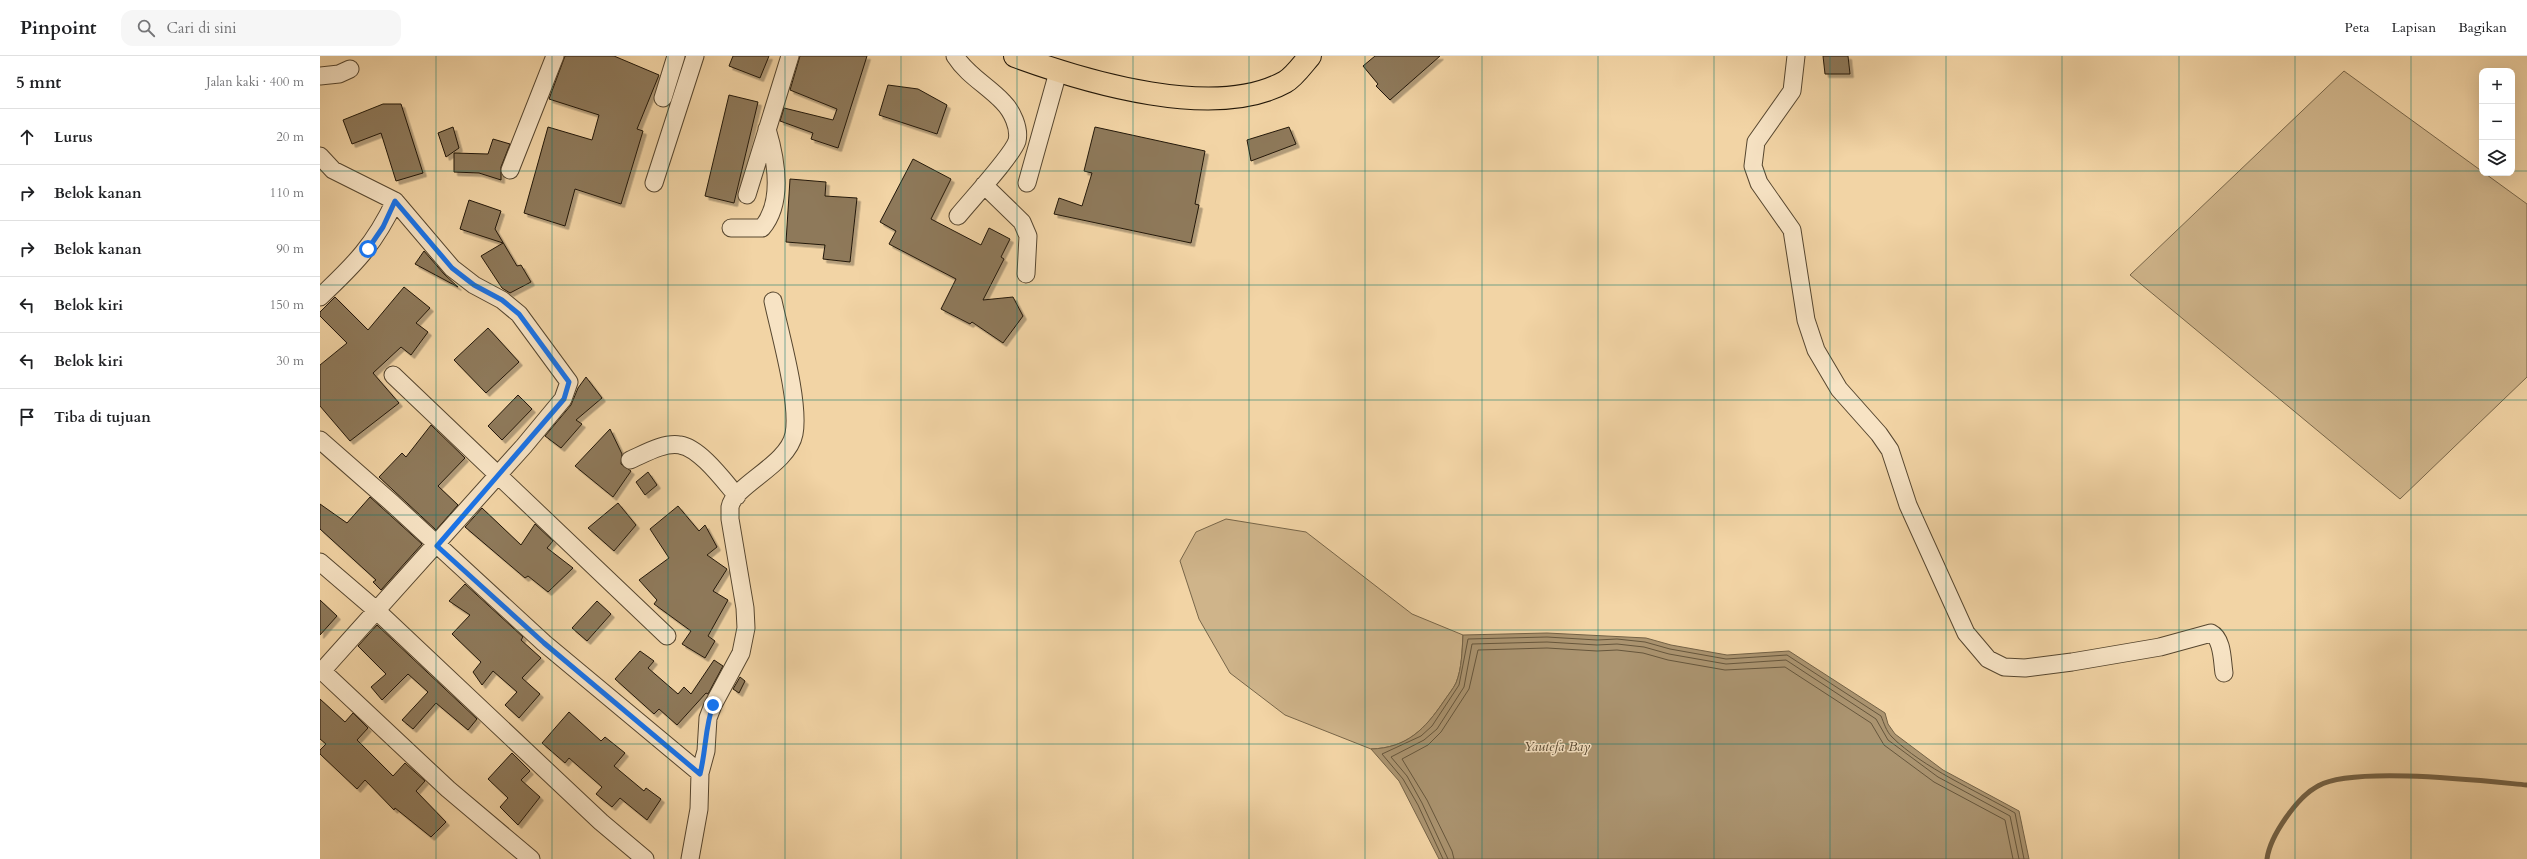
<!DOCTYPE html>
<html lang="id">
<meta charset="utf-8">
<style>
body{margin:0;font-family:Cardo,serif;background:#f6f6f6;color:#202124}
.controls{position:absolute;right:12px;top:12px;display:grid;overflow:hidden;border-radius:8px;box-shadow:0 4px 16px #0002}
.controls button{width:36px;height:36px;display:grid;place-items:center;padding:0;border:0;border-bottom:1px solid #e0e0e0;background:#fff;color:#202124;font:20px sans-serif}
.stop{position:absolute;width:12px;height:12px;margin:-9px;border:3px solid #1a73e8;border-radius:50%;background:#fff}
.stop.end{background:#1a73e8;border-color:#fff;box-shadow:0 1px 4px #0008}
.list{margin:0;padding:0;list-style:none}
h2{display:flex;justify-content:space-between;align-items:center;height:52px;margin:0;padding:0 16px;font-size:17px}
h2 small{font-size:13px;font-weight:400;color:#757577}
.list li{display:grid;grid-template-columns:26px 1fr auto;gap:12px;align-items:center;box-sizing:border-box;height:56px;padding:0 16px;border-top:1px solid #e0e0e0}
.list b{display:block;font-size:15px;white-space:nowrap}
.list em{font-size:13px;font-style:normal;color:#757577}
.icon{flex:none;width:22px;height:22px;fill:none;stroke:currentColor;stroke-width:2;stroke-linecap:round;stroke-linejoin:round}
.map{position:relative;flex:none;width:2207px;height:803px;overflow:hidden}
header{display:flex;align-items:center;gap:24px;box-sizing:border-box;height:56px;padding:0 20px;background:#fff;border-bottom:1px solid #e0e0e0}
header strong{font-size:19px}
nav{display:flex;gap:22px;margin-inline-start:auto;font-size:14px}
.search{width:280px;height:36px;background:#f6f6f6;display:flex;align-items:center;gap:10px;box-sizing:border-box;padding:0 14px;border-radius:12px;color:#757577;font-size:15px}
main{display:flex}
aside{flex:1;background:#fff}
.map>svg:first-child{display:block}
.green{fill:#cfb48a;stroke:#786649}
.water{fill:#ab9470;stroke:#746246}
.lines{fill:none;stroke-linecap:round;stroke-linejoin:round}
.shore{stroke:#66563c;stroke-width:1}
.stream{stroke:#746246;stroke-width:5}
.building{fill:#8e795a;stroke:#221708;filter:url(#shadow)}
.minor-casing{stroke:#56462f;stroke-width:19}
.highway-casing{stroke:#221708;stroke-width:24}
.minor{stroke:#f7e3c4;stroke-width:17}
.highway{stroke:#f2d4a5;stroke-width:22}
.route{stroke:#1a73e8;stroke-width:5}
.grid{fill:none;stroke:#0f766e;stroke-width:1;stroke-opacity:0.55}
.labels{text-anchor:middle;stroke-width:3;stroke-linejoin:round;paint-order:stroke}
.water-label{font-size:14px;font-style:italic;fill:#594932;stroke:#f7e3c4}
</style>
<header>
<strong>Pinpoint</strong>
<div class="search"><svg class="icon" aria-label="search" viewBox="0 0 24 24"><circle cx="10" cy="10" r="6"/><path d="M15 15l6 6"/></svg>Cari di sini</div>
<nav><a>Peta</a><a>Lapisan</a><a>Bagikan</a></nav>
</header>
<main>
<aside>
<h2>5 mnt<small>Jalan kaki · 400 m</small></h2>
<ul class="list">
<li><svg class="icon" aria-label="ahead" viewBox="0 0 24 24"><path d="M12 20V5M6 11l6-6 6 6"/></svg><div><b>Lurus</b></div><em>20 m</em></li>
<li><svg class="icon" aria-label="right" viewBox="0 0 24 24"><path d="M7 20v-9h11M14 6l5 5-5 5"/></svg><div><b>Belok kanan</b></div><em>110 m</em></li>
<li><svg class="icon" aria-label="right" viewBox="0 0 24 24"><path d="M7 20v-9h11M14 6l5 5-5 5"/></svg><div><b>Belok kanan</b></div><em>90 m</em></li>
<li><svg class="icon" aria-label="left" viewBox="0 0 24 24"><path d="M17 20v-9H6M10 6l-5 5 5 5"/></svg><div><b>Belok kiri</b></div><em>150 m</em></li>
<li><svg class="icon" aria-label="left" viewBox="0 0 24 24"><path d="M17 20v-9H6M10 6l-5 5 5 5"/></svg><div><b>Belok kiri</b></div><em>30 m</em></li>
<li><svg class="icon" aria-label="arrive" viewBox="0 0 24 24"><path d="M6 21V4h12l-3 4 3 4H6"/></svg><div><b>Tiba di tujuan</b></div></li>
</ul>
</aside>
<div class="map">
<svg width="2207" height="803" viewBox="0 0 2207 803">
<defs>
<filter id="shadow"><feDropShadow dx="3.5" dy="3.5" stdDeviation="0" flood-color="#0004"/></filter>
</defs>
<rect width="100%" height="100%" fill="#f2d4a5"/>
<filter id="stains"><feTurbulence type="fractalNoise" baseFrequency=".005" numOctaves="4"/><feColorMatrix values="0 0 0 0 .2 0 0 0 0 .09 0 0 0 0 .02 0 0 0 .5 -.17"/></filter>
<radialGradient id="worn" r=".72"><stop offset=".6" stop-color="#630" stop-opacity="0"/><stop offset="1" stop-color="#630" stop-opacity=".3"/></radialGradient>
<path class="green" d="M 2024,15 L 2207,148 L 2207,321 L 2080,443 L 1810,219 Z
M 906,463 L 986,476 L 1092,558 L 1143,579 C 1142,595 1142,612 1136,627 C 1133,633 1128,639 1124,645 C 1105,673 1087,692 1051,693 L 965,659 L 910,617 L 879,563 L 860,505 L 876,476 Z"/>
<path class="water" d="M 1227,577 L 1326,582 L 1351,589 L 1407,599 L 1469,595 L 1565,657 L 1568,668 L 1575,678 L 1623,714 L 1699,755 L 1709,803 L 1119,803 L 1079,725 L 1051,693 C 1087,692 1105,673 1124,645 C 1128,639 1133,633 1136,627 C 1142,612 1142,595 1143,579 Z"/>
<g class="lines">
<path class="shore" d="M 1123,803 L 1098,749 L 1083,723 L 1062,698 L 1101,680 L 1112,670 L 1139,629 L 1148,583 L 1227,581 L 1277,584 L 1297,583 L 1325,586 L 1350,593 L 1406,603 L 1467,599 L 1561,660 C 1564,667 1566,675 1572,681 C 1603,712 1657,735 1695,757 L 1704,803
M 1128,803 L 1102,747 L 1087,720 L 1071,701 L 1104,684 L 1117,673 L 1144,631 L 1152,588 L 1227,586 L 1277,589 L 1297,588 L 1324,591 L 1349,598 L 1406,608 L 1466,604 L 1556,663 L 1568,684 L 1618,721 L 1690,760 L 1699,803
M 1134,803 L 1132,795 L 1107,744 L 1082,703 L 1108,689 L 1121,676 L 1149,633 L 1158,594 L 1227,592 L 1277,595 L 1297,594 L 1323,597 L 1348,604 L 1405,614 L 1465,611 L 1551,667 L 1564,689 L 1614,726 L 1685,764 L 1693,803"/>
<path class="stream" d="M 1947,803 C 1950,780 1977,741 1998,730 C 2033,710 2163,725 2207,729"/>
</g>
<path class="building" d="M 245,0 L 294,0 L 339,19 L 317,73 L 323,75 L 301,148 L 255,133 L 245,170 L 204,157 L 228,71 L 272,84 L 279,59 L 229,43 Z
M 413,0 L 449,0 L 440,22 L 409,10 Z
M 480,0 L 547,0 L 518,92 L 491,83 L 493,77 L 460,65 L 464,52 L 513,64 L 517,53 L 470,34 Z
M 1055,0 L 1120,0 L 1070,44 L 1056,30 L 1058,28 L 1043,10 Z
M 1503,0 L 1528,0 L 1530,18 L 1505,18 Z
M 568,29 L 598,33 L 627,49 L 617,78 L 559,59 Z
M 409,39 L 438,46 L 414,147 L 385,140 Z
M 63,48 L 81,48 L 103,117 L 76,125 L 61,77 L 32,88 L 23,64 Z
M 133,71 L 139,92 L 126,101 L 118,77 Z
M 775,71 L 885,95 L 875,148 L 879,149 L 871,187 L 734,158 L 739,142 L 762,150 L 772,117 L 764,115 Z
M 969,71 L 976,88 L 931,105 L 927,84 Z
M 173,83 L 190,88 L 181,111 L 181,124 L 159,117 L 134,116 L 134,97 L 168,98 Z
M 593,103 L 631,123 L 611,163 L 661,189 L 669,172 L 690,183 L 681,201 L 684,203 L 663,244 L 693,241 L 703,260 L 683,287 L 652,266 L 650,268 L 621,253 L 636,223 L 569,188 L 576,175 L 560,166 Z
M 470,123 L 506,126 L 505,140 L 537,142 L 530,206 L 503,203 L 505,189 L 466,186 Z
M 149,144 L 181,155 L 175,173 L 197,210 L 201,209 L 211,226 L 190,237 L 182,232 L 161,200 L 183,187 L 140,173 Z
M 104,195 L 124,218 L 138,231 L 95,208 Z
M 84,231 L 110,252 L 96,267 L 108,276 L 91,299 L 81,291 L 53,317 L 79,347 L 30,385 L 0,350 L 0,309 L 27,287 L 0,260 L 0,256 L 15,241 L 48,274 Z
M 168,272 L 199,306 L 166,337 L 134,304 Z
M 266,321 L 282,342 L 256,364 L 262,368 L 241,392 L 225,380 L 251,349 L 258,332 Z
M 198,339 L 212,353 L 182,384 L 168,370 Z
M 111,369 L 145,402 L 118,430 L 138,449 L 116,474 L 59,421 L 82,397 L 86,401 Z
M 290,373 L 302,398 L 301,408 L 311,415 L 293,441 L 255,410 Z
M 328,416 L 337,429 L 325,439 L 316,426 Z
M 50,441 L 102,488 L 61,534 L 53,526 L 56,524 L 0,473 L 0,448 L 27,467 Z
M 298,447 L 316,469 L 294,495 L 268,472 Z
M 358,450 L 379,475 L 385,469 L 397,491 L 387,499 L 407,513 L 393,535 L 408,544 L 388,580 L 395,585 L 385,602 L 362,588 L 371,575 L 334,548 L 337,544 L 319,524 L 349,502 L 330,473 Z
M 162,452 L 201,489 L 215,468 L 233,485 L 227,492 L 253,512 L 228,536 L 208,520 L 205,522 L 145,471 Z
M 145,528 L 203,581 L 201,584 L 221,602 L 202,622 L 220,638 L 199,662 L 185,649 L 197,636 L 173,615 L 162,629 L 153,616 L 161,606 L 132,578 L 150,559 L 129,545 Z
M 0,544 L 17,560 L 0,579 Z
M 277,545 L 291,558 L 267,585 L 252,572 Z
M 57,569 L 157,663 L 148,674 L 116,647 L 93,673 L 82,664 L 108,636 L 88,618 L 62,644 L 51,631 L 66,618 L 38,590 Z
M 320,595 L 334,605 L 328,612 L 358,638 L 364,631 L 371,638 L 394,604 L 403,610 L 388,638 L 386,637 L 357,669 L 339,653 L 334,658 L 295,623 Z
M 420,621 L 425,625 L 419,637 L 413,633 Z
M 0,643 L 25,666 L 33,657 L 48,672 L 37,684 L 73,720 L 85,707 L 105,725 L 96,735 L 126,766 L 111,781 L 75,752 L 74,754 L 45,724 L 37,733 L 0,698 L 0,694 L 6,688 L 0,683 Z
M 249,656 L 281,685 L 285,681 L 305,697 L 294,710 L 324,735 L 326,732 L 341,743 L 327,764 L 300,742 L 292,751 L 276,738 L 282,731 L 249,702 L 245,707 L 222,687 Z
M 192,697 L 210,715 L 201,724 L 220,741 L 198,769 L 180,751 L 188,742 L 168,723 Z"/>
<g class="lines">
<defs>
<path id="minor" d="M 635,0 C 647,19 668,30 683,46 C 692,55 700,72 697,85 C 692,100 650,145 638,160
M 1476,0 L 1472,35 L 1436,86 L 1433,110 L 1439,127 L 1472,174 L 1486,264 L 1496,294 L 1519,333 L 1559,378 L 1570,394 L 1588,449 L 1646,577 L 1668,603 L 1684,611 L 1705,612 L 1752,606 L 1840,591 L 1891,577 C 1903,583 1902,605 1904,617
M 0,20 L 19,18 L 30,13
M 343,42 L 356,0
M 0,100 L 13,114 L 75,145 L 132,212 L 154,229 L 182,244 L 199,258 L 249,326 L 243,343 L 204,390 L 2,615
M 190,114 L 235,0
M 334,127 L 375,0
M 707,127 L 738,16
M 664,129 L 702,166 L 708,180 L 706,218
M 427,139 L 470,0
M 411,172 L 442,172 C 464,146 456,103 447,73
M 0,241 C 35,208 54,189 75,145
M 73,319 L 347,580
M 0,384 L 73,448 L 224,587 L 380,717
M 310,404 C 324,398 344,386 360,389 C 380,392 404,425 417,440
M 0,506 L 56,554 L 281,766 L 325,803
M 0,613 L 128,733 L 211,803
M 370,803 L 379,753 L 380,717 L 386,695 L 388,662 L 393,649 L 421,597 L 426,572 L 425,552 L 410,463 C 410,460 410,455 410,451 C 414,429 468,409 474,378 C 480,347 460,278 453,245"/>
<path id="highway" d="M 695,0 C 766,26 895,65 965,26 C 974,21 983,8 990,0"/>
</defs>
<use href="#minor" class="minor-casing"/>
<use href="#highway" class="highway-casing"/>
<use href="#minor" class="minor"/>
<use href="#highway" class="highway"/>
</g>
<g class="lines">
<path class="route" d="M 48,193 L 63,171 L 75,145 L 132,212 L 154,229 L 182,244 L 199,258 L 249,326 L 244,343 L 117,490 L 224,587 L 380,718 C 386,695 385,671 393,649"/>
</g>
<path class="grid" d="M 116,0 L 116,803M 232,0 L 232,803M 348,0 L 348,803M 465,0 L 465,803M 581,0 L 581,803M 697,0 L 697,803M 813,0 L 813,803M 929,0 L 929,803M 1045,0 L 1045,803M 1162,0 L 1162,803M 1278,0 L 1278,803M 1394,0 L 1394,803M 1510,0 L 1510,803M 1626,0 L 1626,803M 1742,0 L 1742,803M 1859,0 L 1859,803M 1975,0 L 1975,803M 2091,0 L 2091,803M 0,115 L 2162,115M 2192,115 L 2207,115M 0,229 L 2207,229M 0,344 L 2207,344M 0,459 L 2207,459M 0,574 L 2207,574M 0,688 L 2207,688"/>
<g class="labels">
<g class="water-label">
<text x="1237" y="695">Yautefa Bay</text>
</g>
</g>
<rect width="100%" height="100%" filter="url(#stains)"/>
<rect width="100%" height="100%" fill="url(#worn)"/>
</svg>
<div class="controls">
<button>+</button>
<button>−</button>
<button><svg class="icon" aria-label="layers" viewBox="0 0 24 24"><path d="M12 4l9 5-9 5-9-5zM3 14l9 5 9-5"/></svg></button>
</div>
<div class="stop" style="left:48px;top:193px"></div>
<div class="stop end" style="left:393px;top:649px"></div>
</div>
</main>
